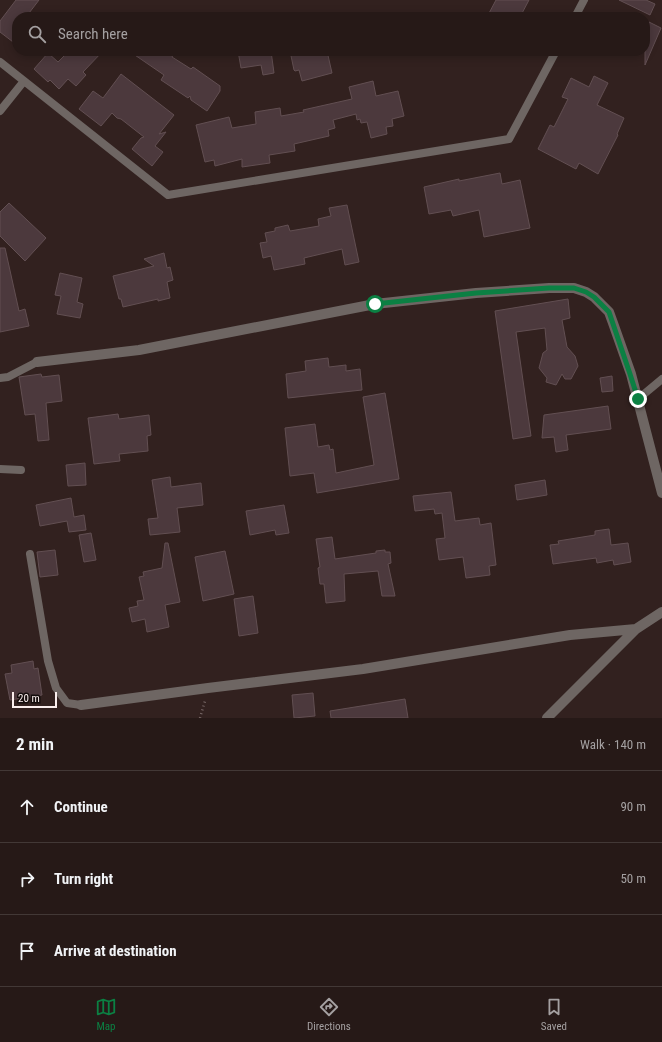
<!DOCTYPE html>
<meta charset="utf-8">
<style>
body{margin:0;font-family:"Roboto Condensed",sans-serif;background:#322624;color:#f1f3f6}
.scale{position:absolute;left:12px;bottom:10px;width:45px;box-sizing:border-box;padding-left:4px;border:2px solid #faeeed;border-top:0;font-size:11px;line-height:14px;white-space:nowrap;color:#faeeed;-webkit-text-stroke:3px #140d0c;paint-order:stroke}
.stop{position:absolute;width:12px;height:12px;margin:-9px;border:3px solid #0b8043;border-radius:50%;background:#fff}
.stop.end{background:#0b8043;border-color:#fff;box-shadow:0 1px 4px #0008}
.list{margin:0;padding:0;list-style:none}
h2{display:flex;justify-content:space-between;align-items:center;height:52px;margin:0;padding:0 16px;font-size:17px}
h2 small{font-size:13px;font-weight:400;color:#a4a0a1}
.list li{display:grid;grid-template-columns:26px 1fr auto;gap:12px;align-items:center;box-sizing:border-box;height:72px;padding:0 16px;border-top:1px solid #423836}
.list b{display:block;font-size:15px;white-space:nowrap}
.list em{font-size:13px;font-style:normal;color:#a4a0a1}
.icon{flex:none;width:22px;height:22px;fill:none;stroke:currentColor;stroke-width:2;stroke-linecap:round;stroke-linejoin:round}
.map{position:relative;flex:none;width:662px;height:718px;overflow:hidden}
.search{position:absolute;background:#261917;box-shadow:0 2px 10px #0003;left:12px;right:12px;top:12px;height:44px;display:flex;align-items:center;gap:10px;box-sizing:border-box;padding:0 14px;border-radius:16px;color:#a4a0a1;font-size:15px}
.sheet{height:268px;background:#261917}
nav{display:flex;justify-content:space-around;align-items:center;box-sizing:border-box;height:56px;border-top:1px solid #423836;background:#261917;font-size:11px;color:#a4a0a1}
nav a{display:grid;justify-items:center;gap:2px}
nav .on{color:#0b8043}
.map>svg:first-child{display:block}
.building{fill:#4c393d;stroke:#624f52}
.lines{fill:none;stroke-linecap:round;stroke-linejoin:round}
.path{stroke:#796968;stroke-width:2.5;stroke-dasharray:1 3;stroke-linecap:butt}
.lane{stroke:#6e6663;stroke-width:8}
.street{stroke:#6e6663;stroke-width:10}
.route{stroke:#0b8043;stroke-width:5}
</style>
<div class="map">
<svg width="662" height="718" viewBox="0 0 662 718">
<rect width="100%" height="100%" fill="#32211f"/>
<path class="building" d="M 16,0 L 39,0 L 26,17 L 17,17 L 17,45 L 0,32 L 0,21 Z
M 496,0 L 529,0 L 520,17 L 487,17 Z
M 619,0 L 646,0 L 655,4 L 650,15 Z
M 649,22 L 661,28 L 645,65 L 645,30 Z
M 69,51 L 103,51 L 83,72 L 86,75 L 76,86 L 68,79 L 59,89 L 50,80 L 48,82 L 34,69 L 48,53 L 58,62 Z
M 129,51 L 175,51 L 172,57 L 191,69 L 193,67 L 220,86 L 220,91 L 207,111 L 191,100 L 190,96 L 188,98 L 161,80 L 164,75 Z
M 238,51 L 271,51 L 274,73 L 263,75 L 261,65 L 241,68 Z
M 290,51 L 327,51 L 332,73 L 302,81 L 299,70 L 295,71 L 294,70 Z
M 121,74 L 174,115 L 159,134 L 166,132 L 155,146 L 163,152 L 152,166 L 132,149 L 141,138 L 144,137 L 121,119 L 117,118 L 112,113 L 101,126 L 79,109 L 93,91 L 103,98 Z
M 594,76 L 608,83 L 597,105 L 624,118 L 617,134 L 618,135 L 598,174 L 579,163 L 576,169 L 538,149 L 550,125 L 554,127 L 568,99 L 562,97 L 571,78 L 589,87 Z
M 373,81 L 376,96 L 398,91 L 404,116 L 392,119 L 393,126 L 386,127 L 387,134 L 371,138 L 367,122 L 361,123 L 360,119 L 357,120 L 356,114 L 333,120 L 335,128 L 328,130 L 329,136 L 294,144 L 295,151 L 269,155 L 270,163 L 242,167 L 242,159 L 215,166 L 214,160 L 205,162 L 196,125 L 229,117 L 232,128 L 256,124 L 255,112 L 280,108 L 281,116 L 304,112 L 303,110 L 352,99 L 349,87 Z
M 500,173 L 502,184 L 520,180 L 530,228 L 484,237 L 479,210 L 453,216 L 451,210 L 429,214 L 424,187 L 459,179 L 459,181 Z
M 9,203 L 46,238 L 25,261 L 0,236 L 0,212 Z
M 347,205 L 359,262 L 345,265 L 342,249 L 304,258 L 305,264 L 274,270 L 271,256 L 263,258 L 260,243 L 267,242 L 265,233 L 275,231 L 275,228 L 288,225 L 290,231 L 319,226 L 318,219 L 331,216 L 329,208 Z
M 0,248 L 5,248 L 19,311 L 25,309 L 29,326 L 0,332 Z
M 164,253 L 167,268 L 170,267 L 173,280 L 167,282 L 170,298 L 158,301 L 158,299 L 123,307 L 121,299 L 119,299 L 113,276 L 154,266 L 144,259 Z
M 60,273 L 82,278 L 77,302 L 83,304 L 80,318 L 57,314 L 61,296 L 55,295 Z
M 568,299 L 570,318 L 562,320 L 567,347 L 575,356 L 578,366 L 571,379 L 565,379 L 562,374 L 556,385 L 546,382 L 547,378 L 539,368 L 543,353 L 547,350 L 545,328 L 516,332 L 531,436 L 513,439 L 495,311 Z
M 328,358 L 329,367 L 346,365 L 346,371 L 360,369 L 362,390 L 288,398 L 286,374 L 306,371 L 305,361 Z
M 41,374 L 42,377 L 59,375 L 62,401 L 46,403 L 49,440 L 38,441 L 35,414 L 25,415 L 19,377 Z
M 612,376 L 613,391 L 602,392 L 600,378 Z
M 385,393 L 399,479 L 317,493 L 314,473 L 290,476 L 285,428 L 315,424 L 318,447 L 329,445 L 330,450 L 333,449 L 336,473 L 374,465 L 363,397 Z
M 608,406 L 611,429 L 566,435 L 568,450 L 556,452 L 554,437 L 542,438 L 544,415 Z
M 118,414 L 119,419 L 149,415 L 151,435 L 147,436 L 148,451 L 119,454 L 120,461 L 94,464 L 88,418 Z
M 85,463 L 86,485 L 68,486 L 66,465 Z
M 170,477 L 171,487 L 201,483 L 203,505 L 177,508 L 180,532 L 150,535 L 148,519 L 158,518 L 152,480 Z
M 545,480 L 547,495 L 517,500 L 515,485 Z
M 451,492 L 455,521 L 479,518 L 480,525 L 491,523 L 496,565 L 489,566 L 490,575 L 466,578 L 463,557 L 439,560 L 436,539 L 445,538 L 442,513 L 435,514 L 434,509 L 415,511 L 413,496 Z
M 71,498 L 74,517 L 84,515 L 86,530 L 69,532 L 67,521 L 40,526 L 36,505 Z
M 284,505 L 289,533 L 276,535 L 275,530 L 250,535 L 246,511 Z
M 609,529 L 611,545 L 628,543 L 631,562 L 614,565 L 613,560 L 597,563 L 596,558 L 553,564 L 550,545 L 559,544 L 558,541 L 595,535 L 595,531 Z
M 91,533 L 96,560 L 84,562 L 79,535 Z
M 332,537 L 335,559 L 376,553 L 376,551 L 385,550 L 385,552 L 390,552 L 391,563 L 388,564 L 395,596 L 382,596 L 378,571 L 344,574 L 345,601 L 326,603 L 324,584 L 320,584 L 318,568 L 320,567 L 316,539 Z
M 165,543 L 168,543 L 180,602 L 165,605 L 169,627 L 147,632 L 145,619 L 132,622 L 129,608 L 138,606 L 137,601 L 144,600 L 139,577 L 144,576 L 143,572 L 162,568 Z
M 55,550 L 58,575 L 40,577 L 37,552 Z
M 225,551 L 234,594 L 203,601 L 195,557 Z
M 253,596 L 258,633 L 239,636 L 234,599 Z
M 33,661 L 34,669 L 38,668 L 42,695 L 10,700 L 5,674 L 12,673 L 11,665 Z
M 313,693 L 315,716 L 294,718 L 292,695 Z
M 405,699 L 408,718 L 331,718 L 330,711 Z"/>
<g class="lines">
<path class="path" d="M 200,718 L 205,701"/>
<path class="lane" d="M 575,17 L 584,0
M 0,62 L 168,195 L 509,139 L 556,51
M 0,111 L 24,81
M 0,378 L 8,377 L 37,362
M 638,399 L 662,379
M 0,469 L 21,470
M 30,554 L 48,661 L 56,688 L 67,703 L 81,705"/>
<path class="street" d="M 37,362 L 139,350 L 375,304 L 476,293 L 549,288 L 574,288 L 586,292 L 594,297 L 609,312 L 613,323 L 631,374 L 662,493
M 81,705 L 208,688 L 363,669 L 570,635 L 636,629
M 547,718 L 636,629 L 662,612"/>
</g>
<g class="lines">
<path class="route" d="M 375,304 L 476,293 L 549,288 L 574,288 L 586,292 L 594,297 L 609,312 L 630,374 L 638,399"/>
</g>
</svg>
<div class="scale">20 m</div>
<div class="stop" style="left:375px;top:304px"></div>
<div class="stop end" style="left:638px;top:399px"></div>
<div class="search"><svg class="icon" aria-label="search" viewBox="0 0 24 24"><circle cx="10" cy="10" r="6"/><path d="M15 15l6 6"/></svg>Search here</div>
</div>
<section class="sheet">
<h2>2 min<small>Walk · 140 m</small></h2>
<ul class="list">
<li><svg class="icon" aria-label="ahead" viewBox="0 0 24 24"><path d="M12 20V5M6 11l6-6 6 6"/></svg><div><b>Continue</b></div><em>90 m</em></li>
<li><svg class="icon" aria-label="right" viewBox="0 0 24 24"><path d="M7 20v-9h11M14 6l5 5-5 5"/></svg><div><b>Turn right</b></div><em>50 m</em></li>
<li><svg class="icon" aria-label="arrive" viewBox="0 0 24 24"><path d="M6 21V4h12l-3 4 3 4H6"/></svg><div><b>Arrive at destination</b></div></li>
</ul>
</section>
<nav>
<a class="on"><svg class="icon" aria-label="map" viewBox="0 0 24 24"><path d="M3 6l6-2 6 2 6-2v14l-6 2-6-2-6 2zM9 4v14M15 6v14"/></svg>Map</a>
<a><svg class="icon" aria-label="directions" viewBox="0 0 24 24"><path d="M12 3l9 9-9 9-9-9zM9 14v-3h6M13 9l2 2-2 2"/></svg>Directions</a>
<a><svg class="icon" aria-label="saved" viewBox="0 0 24 24"><path d="M7 4h10v16l-5-4-5 4z"/></svg>Saved</a>
</nav>
